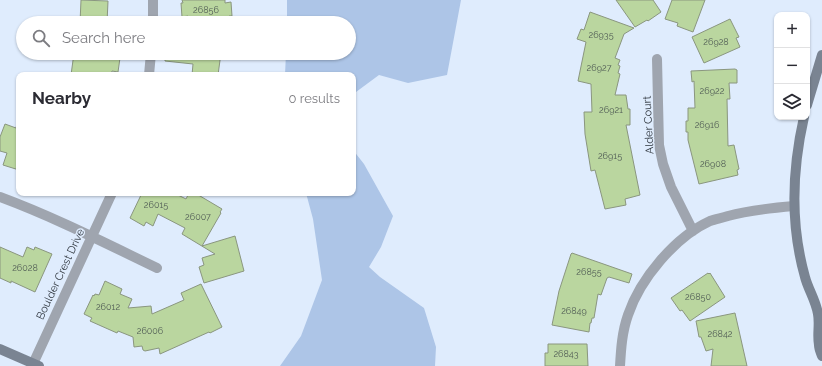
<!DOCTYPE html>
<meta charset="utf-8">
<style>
body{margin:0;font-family:Raleway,sans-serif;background:#f2f2f3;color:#2b2b33}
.controls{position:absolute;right:12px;top:12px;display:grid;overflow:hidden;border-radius:8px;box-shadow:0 1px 3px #0004}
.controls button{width:36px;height:36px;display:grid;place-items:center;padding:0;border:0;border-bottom:1px solid #e1e1e2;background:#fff;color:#2b2b33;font:20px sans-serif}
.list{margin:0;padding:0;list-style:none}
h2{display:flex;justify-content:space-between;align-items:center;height:52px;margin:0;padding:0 16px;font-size:17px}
h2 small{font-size:13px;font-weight:400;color:#7c7c81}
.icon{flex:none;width:22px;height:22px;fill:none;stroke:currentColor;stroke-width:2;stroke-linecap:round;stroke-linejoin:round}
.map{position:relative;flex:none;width:822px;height:366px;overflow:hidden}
.search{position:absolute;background:#fff;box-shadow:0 1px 3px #0004;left:16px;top:16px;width:340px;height:44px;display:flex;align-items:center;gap:10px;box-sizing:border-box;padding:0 14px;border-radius:22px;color:#7c7c81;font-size:15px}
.panel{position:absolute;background:#fff;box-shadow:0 1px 3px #0004;left:16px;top:72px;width:340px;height:124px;border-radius:8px}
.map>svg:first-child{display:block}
.green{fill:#adc5e7}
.building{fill:#bad69f;stroke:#8a967f}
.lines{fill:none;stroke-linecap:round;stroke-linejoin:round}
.street{stroke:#9fa5af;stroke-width:10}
.secondary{stroke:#7a8492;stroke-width:10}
.labels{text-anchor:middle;stroke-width:3;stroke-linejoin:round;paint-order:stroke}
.number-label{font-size:9px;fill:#525e56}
.street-label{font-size:11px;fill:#2f363e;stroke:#dfecfd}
</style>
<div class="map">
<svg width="822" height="366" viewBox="0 0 822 366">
<rect width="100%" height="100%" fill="#dfecfd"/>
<path class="green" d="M 287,0 L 461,0 L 447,75 L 408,83 L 379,75 L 356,92 L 353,99 L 353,75 L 285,75 L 286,53 L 349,53 L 349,23 L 287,23 Z
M 353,150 L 364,164 L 393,216 L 381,247 L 369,267 L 380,277 L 424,308 L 436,347 L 435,366 L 280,366 L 301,336 L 322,280 L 313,219 L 306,193 L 353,193 Z"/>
<path class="building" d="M 81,0 L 108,1 L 107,23 L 80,23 Z
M 182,0 L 225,0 L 225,3 L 231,2 L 232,16 L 229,16 L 230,23 L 188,23 L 188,16 L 182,17 L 181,3 L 183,3 Z
M 616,0 L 653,0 L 661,12 L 648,21 L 647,20 L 635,27 Z
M 672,0 L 705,0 L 693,32 L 677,26 L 678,23 L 665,19 Z
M 590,12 L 634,28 L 624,34 L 615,58 L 620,60 L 618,65 L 620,66 L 618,73 L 620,74 L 615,95 L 626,95 L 628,109 L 630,109 L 630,125 L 626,125 L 640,195 L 625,199 L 626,205 L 605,209 L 595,170 L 591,171 L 585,134 L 584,112 L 592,112 L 591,84 L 578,81 L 586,42 L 577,39 L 581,29 L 584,30 Z
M 730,19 L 739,37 L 736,38 L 740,47 L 704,63 L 692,37 Z
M 74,53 L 119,53 L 118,58 L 120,58 L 118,72 L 112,71 L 111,75 L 71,75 Z
M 165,53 L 221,53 L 218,75 L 192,75 L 193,64 L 165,61 Z
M 735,69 L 737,70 L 737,83 L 729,83 L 730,99 L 727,99 L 728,146 L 734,145 L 739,169 L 737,170 L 738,175 L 699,184 L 688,140 L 688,132 L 686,132 L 686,121 L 688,121 L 688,108 L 695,108 L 694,81 L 692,82 L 691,71 Z
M 5,124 L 16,128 L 17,124 L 19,124 L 19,170 L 3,165 L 7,153 L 0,151 L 0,137 Z
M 142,193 L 174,193 L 186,199 L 189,193 L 195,193 L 222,209 L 220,212 L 221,213 L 202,246 L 235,236 L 244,271 L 204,283 L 199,267 L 204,265 L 202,258 L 215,254 L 182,234 L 185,228 L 158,214 L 153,226 L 146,222 L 144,226 L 130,218 Z
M 0,247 L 23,257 L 27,247 L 34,250 L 35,247 L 52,254 L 35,292 L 11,281 L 11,283 L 0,278 Z
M 572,253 L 632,274 L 629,283 L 609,277 L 607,278 L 601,295 L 598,294 L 594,318 L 592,318 L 591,323 L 590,323 L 589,332 L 552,325 L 559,291 L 571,254 Z
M 708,273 L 709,274 L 710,273 L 725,297 L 690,321 L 682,310 L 680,311 L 671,298 Z
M 105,281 L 122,289 L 120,294 L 132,299 L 128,308 L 151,306 L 152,314 L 184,300 L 181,293 L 201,284 L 222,327 L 210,333 L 209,332 L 160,354 L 159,348 L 145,351 L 143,350 L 142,346 L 134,347 L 133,337 L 118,331 L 117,333 L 90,321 L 92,318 L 84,314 L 93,295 L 94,296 L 95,294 L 99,295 Z
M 735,313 L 747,366 L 711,366 L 713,349 L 706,351 L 701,337 L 699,337 L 696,321 Z
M 548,344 L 587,344 L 588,366 L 545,366 L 545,353 L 548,353 Z"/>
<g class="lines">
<path class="street" d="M 153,0 L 153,23
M 657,59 L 659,145 L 663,164 L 671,187 L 693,231
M 149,75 L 151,53
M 0,197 C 54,217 105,243 157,268
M 32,366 L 112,193
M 620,366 C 621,349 622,332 628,315 C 640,279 675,237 710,221 C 715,219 722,218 728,216 C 750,210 771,208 794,206"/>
<path class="secondary" d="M 807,105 L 822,55
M 804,117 C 792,170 790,224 805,277 C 808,289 816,301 818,314 C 820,324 817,335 819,345 C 819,349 821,353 822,356
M 0,349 L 39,366"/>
</g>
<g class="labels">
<g class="number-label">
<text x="206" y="13">26856</text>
<text x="601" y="38">26935</text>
<text x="716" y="45">26928</text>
<text x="599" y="71">26927</text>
<text x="712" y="94">26922</text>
<text x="611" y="113">26921</text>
<text x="707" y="128">26916</text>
<text x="610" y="159">26915</text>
<text x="713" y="167">26908</text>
<text x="156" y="208">26015</text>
<text x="198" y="220">26007</text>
<text x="25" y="271">26028</text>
<text x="589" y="275">26855</text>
<text x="698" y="300">26850</text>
<text x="108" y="310">26012</text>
<text x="574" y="314">26849</text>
<text x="150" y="334">26006</text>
<text x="720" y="337">26842</text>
<text x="566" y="357">26843</text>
</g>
<g class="street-label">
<text transform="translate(648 125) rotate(-93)" y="4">Alder Court</text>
<text transform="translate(60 274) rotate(-65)" y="4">Boulder Crest Drive</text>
</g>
</g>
</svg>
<div class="controls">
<button>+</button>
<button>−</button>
<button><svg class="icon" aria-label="layers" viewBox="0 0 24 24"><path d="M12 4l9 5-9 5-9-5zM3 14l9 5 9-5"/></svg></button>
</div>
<div class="search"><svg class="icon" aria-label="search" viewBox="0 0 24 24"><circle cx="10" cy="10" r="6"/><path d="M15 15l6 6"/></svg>Search here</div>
<section class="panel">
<h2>Nearby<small>0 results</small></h2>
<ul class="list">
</ul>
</section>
</div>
